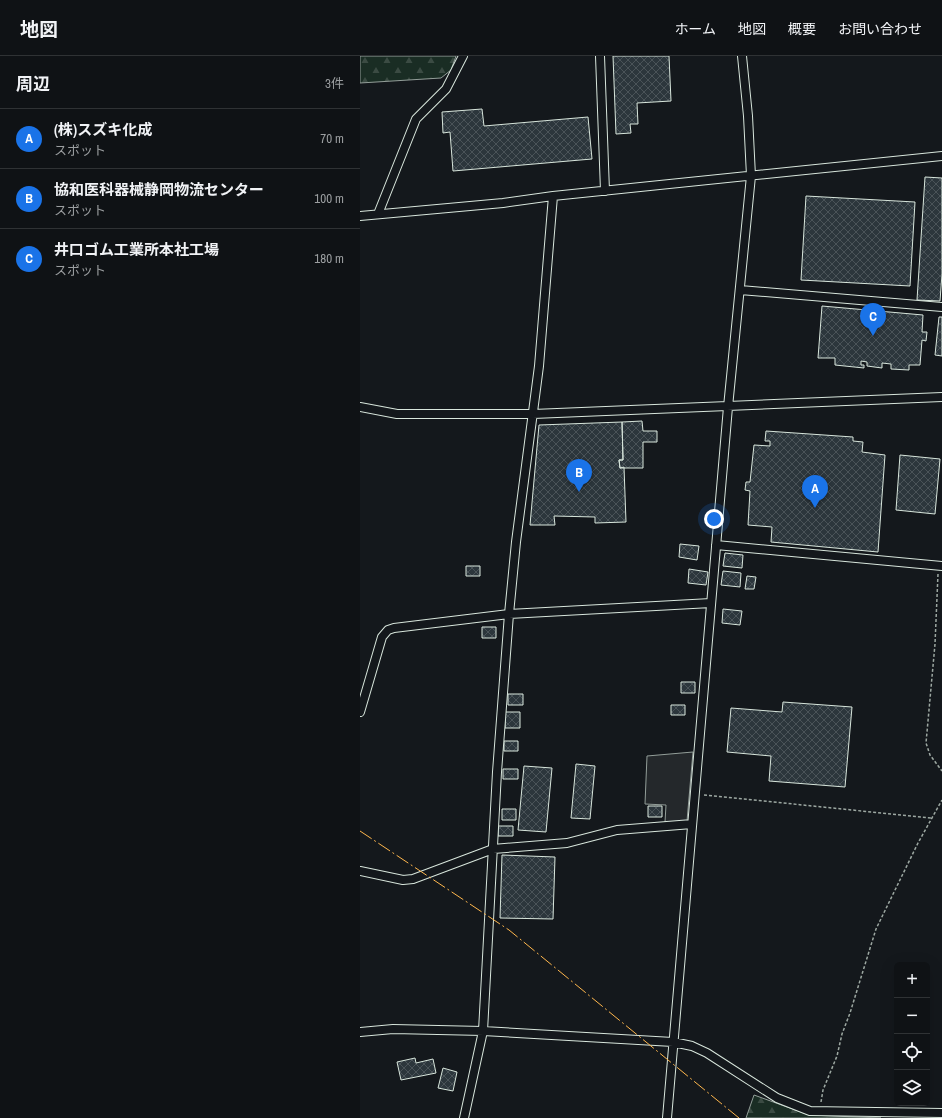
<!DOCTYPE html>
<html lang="ja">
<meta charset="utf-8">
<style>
body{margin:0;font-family:"Archivo Narrow","Noto Sans JP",sans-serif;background:#1d2022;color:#f1f3f6}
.controls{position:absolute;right:12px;bottom:12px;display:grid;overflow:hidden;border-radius:6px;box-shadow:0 4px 16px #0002}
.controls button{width:36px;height:36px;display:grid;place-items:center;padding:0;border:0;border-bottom:1px solid #2f3234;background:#0f1215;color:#f1f3f6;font:20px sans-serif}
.you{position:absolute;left:354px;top:463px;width:14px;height:14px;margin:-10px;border:3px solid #fff;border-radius:50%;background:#1a73e8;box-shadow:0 0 0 6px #1a73e833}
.badge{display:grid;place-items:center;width:26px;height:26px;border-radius:50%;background:#1a73e8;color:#fff;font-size:13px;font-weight:700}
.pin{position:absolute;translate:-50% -33px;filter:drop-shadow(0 1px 2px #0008)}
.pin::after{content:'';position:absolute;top:21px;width:14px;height:12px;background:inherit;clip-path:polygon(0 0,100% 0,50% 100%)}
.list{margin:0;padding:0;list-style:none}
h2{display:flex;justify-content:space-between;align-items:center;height:52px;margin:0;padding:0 16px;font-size:17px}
h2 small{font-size:13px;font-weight:400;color:#9b9ea0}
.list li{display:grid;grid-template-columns:26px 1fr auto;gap:12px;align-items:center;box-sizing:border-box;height:60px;padding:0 16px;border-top:1px solid #2f3234}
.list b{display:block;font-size:15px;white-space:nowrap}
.list p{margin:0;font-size:13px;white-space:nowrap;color:#9b9ea0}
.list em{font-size:13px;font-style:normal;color:#9b9ea0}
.icon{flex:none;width:22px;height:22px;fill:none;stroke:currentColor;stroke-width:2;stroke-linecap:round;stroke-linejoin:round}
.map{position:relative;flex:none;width:582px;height:1062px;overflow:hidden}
header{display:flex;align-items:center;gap:24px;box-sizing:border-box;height:56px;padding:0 20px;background:#0f1215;border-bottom:1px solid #2f3234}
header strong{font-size:19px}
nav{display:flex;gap:22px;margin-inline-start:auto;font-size:14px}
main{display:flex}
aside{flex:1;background:#0f1215}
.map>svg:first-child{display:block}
.forest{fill:url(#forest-firs);stroke:#939e99}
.parking{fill:#24282b;stroke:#939e99}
.building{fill:url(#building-cross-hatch);stroke:#d8e6dc}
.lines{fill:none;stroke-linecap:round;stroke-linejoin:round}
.minor-casing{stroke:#d8e6dc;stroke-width:10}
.path{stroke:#9da8a2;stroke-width:1.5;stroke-dasharray:3 2;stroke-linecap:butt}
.minor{stroke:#14181c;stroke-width:8}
.power{stroke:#ffb74d;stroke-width:1;stroke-dasharray:14 3 2 3;stroke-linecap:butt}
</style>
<header>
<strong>地図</strong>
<nav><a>ホーム</a><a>地図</a><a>概要</a><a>お問い合わせ</a></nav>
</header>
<main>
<aside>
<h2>周辺<small>3件</small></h2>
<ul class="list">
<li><span class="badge">A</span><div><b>(株)スズキ化成</b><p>スポット</p></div><em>70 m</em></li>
<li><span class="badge">B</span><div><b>協和医科器械静岡物流センター</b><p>スポット</p></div><em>100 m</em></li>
<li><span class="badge">C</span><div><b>井口ゴム工業所本社工場</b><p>スポット</p></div><em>180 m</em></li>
</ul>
</aside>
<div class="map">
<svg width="582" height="1062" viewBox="0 0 582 1062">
<defs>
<pattern id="forest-firs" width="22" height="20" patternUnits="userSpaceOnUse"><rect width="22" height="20" fill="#1a2d24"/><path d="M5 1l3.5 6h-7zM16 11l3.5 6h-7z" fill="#3b4b43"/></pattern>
<pattern id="building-cross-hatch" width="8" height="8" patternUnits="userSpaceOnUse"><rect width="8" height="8" fill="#2c363c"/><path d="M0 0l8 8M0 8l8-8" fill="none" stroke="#4a5358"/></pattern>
</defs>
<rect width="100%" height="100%" fill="#14181c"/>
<path class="forest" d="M 0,0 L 96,0 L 91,14 L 81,22 L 0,27 Z
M 394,1039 L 449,1059 L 521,1062 L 386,1062 Z"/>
<path class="parking" d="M 333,696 L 327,765 L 305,766 L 306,749 L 285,748 L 287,700 Z"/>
<path class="building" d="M 253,0 L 309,0 L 311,45 L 277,47 L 278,68 L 270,68 L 271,77 L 256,78 Z
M 122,53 L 124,70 L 228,61 L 232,103 L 93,115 L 90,76 L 83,77 L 82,56 Z
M 565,121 L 582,122 L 582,218 L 580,245 L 557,244 Z
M 446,140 L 555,146 L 550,230 L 441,224 Z
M 462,250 L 563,259 L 562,276 L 567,276 L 566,285 L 562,284 L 560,309 L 549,309 L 549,314 L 531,313 L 531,308 L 522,307 L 522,312 L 507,310 L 507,306 L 501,305 L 501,309 L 504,309 L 504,312 L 475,309 L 475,302 L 458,302 Z
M 579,261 L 582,261 L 582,300 L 575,299 Z
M 282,365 L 283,375 L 297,375 L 297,386 L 283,386 L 283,412 L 260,412 L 259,404 L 263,404 L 262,366 Z
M 262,366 L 263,404 L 259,404 L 260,412 L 264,411 L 266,466 L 235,467 L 235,461 L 194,460 L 195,469 L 170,469 L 179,369 Z
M 406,375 L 493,381 L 493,385 L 503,386 L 502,396 L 525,399 L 518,496 L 411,486 L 412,471 L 388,469 L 390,435 L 385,434 L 386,426 L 390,426 L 394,389 L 410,390 L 410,385 L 405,385 Z
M 540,399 L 580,403 L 575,458 L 536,454 Z
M 320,488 L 339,490 L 337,504 L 319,501 Z
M 365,497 L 383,499 L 382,512 L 363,510 Z
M 106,510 L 120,510 L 120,520 L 106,520 Z
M 329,513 L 348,516 L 346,529 L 328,527 Z
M 363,515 L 381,517 L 380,531 L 361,529 Z
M 387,520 L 396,521 L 394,533 L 385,533 Z
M 363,553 L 382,555 L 380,569 L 362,567 Z
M 122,571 L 136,571 L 136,582 L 122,582 Z
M 321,626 L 335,626 L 335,637 L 321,637 Z
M 148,638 L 163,638 L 163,649 L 148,649 Z
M 423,646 L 492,651 L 485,731 L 409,725 L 411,700 L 367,696 L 371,652 L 422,656 Z
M 311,649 L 325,649 L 325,659 L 311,659 Z
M 145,656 L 160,656 L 160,672 L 145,672 Z
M 144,685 L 158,685 L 158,695 L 144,695 Z
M 216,708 L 235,710 L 230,763 L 211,762 Z
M 164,710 L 192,712 L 186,776 L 158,774 Z
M 143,713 L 158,713 L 158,723 L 143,723 Z
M 288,750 L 302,750 L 302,761 L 288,761 Z
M 142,753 L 156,753 L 156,764 L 142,764 Z
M 138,770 L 153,770 L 153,780 L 138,780 Z
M 142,799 L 195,801 L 193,863 L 140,862 Z
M 55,1002 L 56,1007 L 73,1003 L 76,1017 L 41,1024 L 37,1006 Z
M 83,1012 L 97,1016 L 93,1035 L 78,1032 Z"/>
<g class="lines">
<defs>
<path id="minor" d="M 240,0 L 245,135
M 18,158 L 56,63 L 86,33 L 103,0
M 0,160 L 143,147 L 193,140 L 582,100
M 380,234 L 582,251
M 0,351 L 37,358 L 173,358 L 582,341
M 356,489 L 582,510
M 0,656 L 22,581 L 28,574 L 34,572 L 149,558 L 351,547
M 0,815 L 43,824 L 53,823 L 133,793 L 207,787 L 257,774 L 332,768
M 0,976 L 33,973 L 123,975 L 313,986 L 332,990 L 347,997 L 417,1042 L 450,1055 L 582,1057
M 104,1062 L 123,975 L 137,716 L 149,558 L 156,486 L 179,310 L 193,140
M 307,1062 L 368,351 L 391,120 L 388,60 L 382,0"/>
</defs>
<use href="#minor" class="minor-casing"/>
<path class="path" d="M 578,518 L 575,588 L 566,687 L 570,699 L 582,715
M 344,739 L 571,762
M 461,1046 L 463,1034 L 477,1000 L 482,978 L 490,957 L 516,873 L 558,787 L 582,744"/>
<use href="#minor" class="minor"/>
<path class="power" d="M 0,775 L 149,874 L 379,1062"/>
</g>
</svg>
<div class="controls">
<button>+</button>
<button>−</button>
<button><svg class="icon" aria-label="locate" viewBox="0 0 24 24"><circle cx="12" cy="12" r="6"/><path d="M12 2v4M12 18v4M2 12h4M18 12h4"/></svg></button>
<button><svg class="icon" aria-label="layers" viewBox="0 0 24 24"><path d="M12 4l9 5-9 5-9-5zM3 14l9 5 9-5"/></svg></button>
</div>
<div class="you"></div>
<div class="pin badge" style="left:455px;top:452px">A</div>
<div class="pin badge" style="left:219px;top:436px">B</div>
<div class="pin badge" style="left:513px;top:280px">C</div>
</div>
</main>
